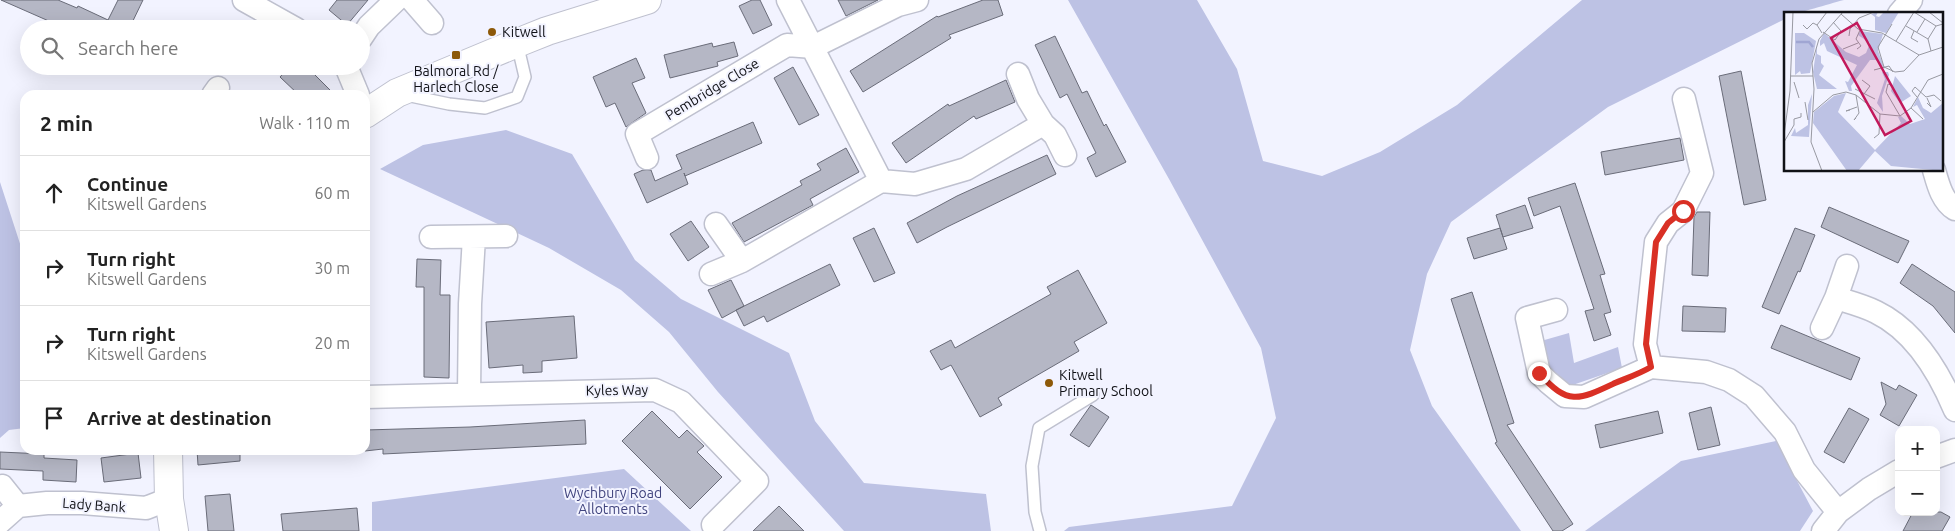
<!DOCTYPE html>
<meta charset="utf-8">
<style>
body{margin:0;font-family:Ubuntu,sans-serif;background:#f6f6f6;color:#222}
.controls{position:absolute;right:15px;bottom:15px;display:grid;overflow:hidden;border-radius:10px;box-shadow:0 5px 20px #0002}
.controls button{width:45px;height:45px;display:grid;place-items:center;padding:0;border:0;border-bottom:1px solid #e0e0e0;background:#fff;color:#222;font:25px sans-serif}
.stop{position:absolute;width:15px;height:15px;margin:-11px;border:4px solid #d93025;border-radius:50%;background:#fff}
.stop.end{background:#d93025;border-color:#fff;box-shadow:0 1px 5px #0008}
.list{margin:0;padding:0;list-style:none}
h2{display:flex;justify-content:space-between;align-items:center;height:65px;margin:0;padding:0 20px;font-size:21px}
h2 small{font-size:16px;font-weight:400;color:#767676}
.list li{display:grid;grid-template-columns:32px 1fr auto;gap:15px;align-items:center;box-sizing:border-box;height:75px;padding:0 20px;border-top:1px solid #e0e0e0}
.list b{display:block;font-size:19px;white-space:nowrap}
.list p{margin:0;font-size:16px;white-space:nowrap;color:#767676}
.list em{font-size:16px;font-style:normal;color:#767676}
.icon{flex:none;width:28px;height:28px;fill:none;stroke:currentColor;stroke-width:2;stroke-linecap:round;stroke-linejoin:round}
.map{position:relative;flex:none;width:1955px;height:531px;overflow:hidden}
.search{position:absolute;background:#fff;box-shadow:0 5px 20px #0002;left:20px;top:20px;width:350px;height:55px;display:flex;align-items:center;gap:12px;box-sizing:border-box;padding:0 18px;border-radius:28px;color:#767676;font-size:19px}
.panel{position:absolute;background:#fff;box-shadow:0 5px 20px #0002;left:20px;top:90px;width:350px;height:365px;border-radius:15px}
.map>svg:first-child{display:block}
.green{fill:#bdc2e4}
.building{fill:#b5b7c5;stroke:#6a6c79}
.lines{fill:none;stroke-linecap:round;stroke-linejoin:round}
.service-casing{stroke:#bfc1cf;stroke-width:14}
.minor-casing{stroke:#bfc1cf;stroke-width:25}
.tertiary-casing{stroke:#bfc1cf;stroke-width:30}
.service{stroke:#fff;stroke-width:11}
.minor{stroke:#fff;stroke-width:22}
.tertiary{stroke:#fff;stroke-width:28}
.route{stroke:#d93025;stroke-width:6}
.poi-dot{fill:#8d5909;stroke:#f2f3ff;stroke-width:2}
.labels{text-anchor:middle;stroke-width:4;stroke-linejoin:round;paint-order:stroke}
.poi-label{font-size:14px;fill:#101116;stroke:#f2f3ff;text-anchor:start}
.street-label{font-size:14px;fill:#101116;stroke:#f2f3ff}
.park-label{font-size:14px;fill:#41447e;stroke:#f2f3ff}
.inset-river{fill:none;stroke:#a0a6d3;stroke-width:2.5}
.inset-road{fill:none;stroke:#9899a2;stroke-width:1}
.view{fill:#c2185b;fill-opacity:0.15;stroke:#c2185b;stroke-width:2.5}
.inset-edge{fill:none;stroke:#101116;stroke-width:2.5}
</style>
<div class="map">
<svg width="1955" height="531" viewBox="0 0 1955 531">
<rect width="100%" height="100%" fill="#f2f3ff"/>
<path class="green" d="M 1068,0 L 1197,0 L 1237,69 L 1263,161 L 1322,176 L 1380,152 L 1457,105 L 1582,0 L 1844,0 C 1827,4 1801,14 1785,14 L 1785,19 L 1608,107 L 1451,222 L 1427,274 L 1410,350 L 1432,406 L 1521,531 L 1064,531 L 1069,527 L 1232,506 L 1276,418 L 1261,348 L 1169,179 Z
M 506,130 L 572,154 L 635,260 L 681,299 L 789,353 L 815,421 L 864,483 L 986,494 L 991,531 L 844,531 L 718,392 L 669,332 L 621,290 L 549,248 L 380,169 L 423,145 Z
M 0,182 L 25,259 L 25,428 L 9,430 L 0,438 Z
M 1569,333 L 1574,363 L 1618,347 L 1622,368 L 1564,388 L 1548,378 L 1541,341 Z
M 1776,441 L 1813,511 L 1800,531 L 1585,531 L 1681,461 Z
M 624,469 L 691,531 L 372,531 L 372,502 Z"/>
<path class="building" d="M 1,0 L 58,0 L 77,8 L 78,6 L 108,20 L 118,0 L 143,0 L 129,29 L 67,29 Z
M 337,0 L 368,0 L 347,25 L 329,10 Z
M 752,0 L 760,0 L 772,25 L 753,34 L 739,6 Z
M 838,0 L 878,0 L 846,16 Z
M 983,0 L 998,0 L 1003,15 L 949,35 L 951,38 L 863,92 L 850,71 L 937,16 L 938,17 Z
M 1055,36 L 1082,93 L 1087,91 L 1104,126 L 1106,124 L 1126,162 L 1096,177 L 1087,158 L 1096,153 L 1067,94 L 1060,98 L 1035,45 Z
M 734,42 L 738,56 L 717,62 L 718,66 L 670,78 L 664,55 L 712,43 L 713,47 Z
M 636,58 L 645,78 L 632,83 L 646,113 L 626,127 L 615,103 L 606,107 L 593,77 Z
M 290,66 L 306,66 L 335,95 L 299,95 L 280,77 Z
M 793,67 L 819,115 L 799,125 L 774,78 Z
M 1741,71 L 1766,200 L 1744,205 L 1719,76 Z
M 1006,80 L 1015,102 L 976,119 L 974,116 L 906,163 L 892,143 L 948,104 L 949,106 Z
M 753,122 L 762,143 L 685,176 L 684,173 L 688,184 L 647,203 L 634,174 L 643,170 L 651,170 L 655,181 L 682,169 L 676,155 Z
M 1680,138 L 1684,160 L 1605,175 L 1601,152 Z
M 846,148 L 859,172 L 810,199 L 813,205 L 744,242 L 732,223 L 802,185 L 800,181 L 821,170 L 817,164 Z
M 1047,155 L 1056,174 L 947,227 L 917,243 L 907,223 L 957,196 Z
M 1575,183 L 1605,274 L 1600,275 L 1611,312 L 1604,314 L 1611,335 L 1594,341 L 1585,311 L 1594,309 L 1560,206 L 1534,216 L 1528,198 Z
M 1525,205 L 1533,228 L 1503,237 L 1496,215 Z
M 1829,207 L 1909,241 L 1898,263 L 1821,227 Z
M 1697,212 L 1710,212 L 1708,276 L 1692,275 L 1694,217 Z
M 691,221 L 709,247 L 688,261 L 670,234 Z
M 874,228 L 895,273 L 874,282 L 853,238 Z
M 1500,228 L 1507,249 L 1474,259 L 1467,238 Z
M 1795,228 L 1815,235 L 1800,272 L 1798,271 L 1779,314 L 1762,307 Z
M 417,259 L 441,260 L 440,295 L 450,295 L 449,378 L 424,377 L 424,287 L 416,287 Z
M 830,264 L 840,285 L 767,322 L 764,316 L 744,326 L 736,310 Z
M 1912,264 L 1955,292 L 1955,333 L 1933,306 L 1900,283 Z
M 1078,270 L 1107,323 L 1074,342 L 1079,351 L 998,398 L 1002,405 L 980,417 L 951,365 L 941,370 L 930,351 L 951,340 L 955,348 L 1051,294 L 1047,287 Z
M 731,280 L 744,306 L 722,318 L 708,290 Z
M 1472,292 L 1514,423 L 1507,425 L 1573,524 L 1562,531 L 1553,531 L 1495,443 L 1497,442 L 1451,299 Z
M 1683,306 L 1726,308 L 1725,332 L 1682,331 Z
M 574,316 L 577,358 L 542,361 L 542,372 L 523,373 L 523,365 L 489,368 L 486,322 Z
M 1781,325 L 1860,358 L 1851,380 L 1771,348 Z
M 1881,382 L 1896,390 L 1899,385 L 1917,395 L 1899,426 L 1880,415 L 1886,404 Z
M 1091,405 L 1109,417 L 1089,447 L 1070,435 Z
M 1711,407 L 1720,445 L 1698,450 L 1689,413 Z
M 1849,408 L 1869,419 L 1844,463 L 1824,452 Z
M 652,411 L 679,438 L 687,430 L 704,446 L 697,452 L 722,477 L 690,509 L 622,441 Z
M 1658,411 L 1663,433 L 1600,448 L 1595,425 Z
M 585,420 L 586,444 L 383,454 L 383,449 L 365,451 L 365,430 L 470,427 Z
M 197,450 L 240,450 L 240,461 L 198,465 Z
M 0,452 L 44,454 L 44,458 L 77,460 L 76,482 L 43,480 L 43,471 L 0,469 Z
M 138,453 L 141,478 L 104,482 L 101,458 Z
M 230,494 L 234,531 L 208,531 L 205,496 Z
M 779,506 L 804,531 L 753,531 Z
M 357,508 L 359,531 L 283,531 L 281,514 Z
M 1913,512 L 1941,512 L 1950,517 L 1942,531 L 1903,531 Z"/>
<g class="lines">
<defs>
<path id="service" d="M 406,95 L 449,104 L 485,108 L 517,97 L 525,77 L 517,43
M 1040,531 L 1035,512 L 1032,466 L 1039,428 L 1093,395"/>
<path id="minor" d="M 244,0 L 296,29
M 412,0 L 432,23
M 788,0 L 881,181 L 915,184 L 966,169 L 1043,124
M 1899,14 L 1911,0
M 361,38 L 369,26 L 396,0
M 346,66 L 358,95
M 1018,74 L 1028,99 L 1043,124 L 1055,135 L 1065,155
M 213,95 L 218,88
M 647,158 L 637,134 L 787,45 L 813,47 L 898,5 L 917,0
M 1934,170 C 1938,184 1942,201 1955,209
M 716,224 L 742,261
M 431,237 L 506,236
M 711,274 L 742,261 L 881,181
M 1836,298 C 1849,302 1864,306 1876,312 C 1915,331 1939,372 1955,410
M 1556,310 L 1527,318 L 1539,373 L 1548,382 L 1565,396 L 1584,397 L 1651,367 L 1706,372 L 1729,380 L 1754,396 L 1785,432 L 1804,470 L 1838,512
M 1822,328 L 1836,298 L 1847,266
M 1651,367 L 1645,344 L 1656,242 L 1668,223 L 1683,211 L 1702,173 L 1684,99
M 469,394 L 470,304 L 474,237
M 365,397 L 655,390 L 681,402 L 757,481 L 713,525
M 1936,457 L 1955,450
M 2,486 L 18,506 L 47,503 L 82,503 L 146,508 L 169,499
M 0,522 L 18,506
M 1823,531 L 1838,512 L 1869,489 L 1899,471"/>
<path id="tertiary" d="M 365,114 L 397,93 L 517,43 L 547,31 L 647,0
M 168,450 L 169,499 L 174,531"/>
</defs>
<use href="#service" class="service-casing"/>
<use href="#minor" class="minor-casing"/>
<use href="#tertiary" class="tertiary-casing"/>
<use href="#service" class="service"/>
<use href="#minor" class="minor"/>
<use href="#tertiary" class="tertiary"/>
</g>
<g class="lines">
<path class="route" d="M 1539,373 C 1568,406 1579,400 1615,383 C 1627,378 1639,374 1651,367 L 1646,344 L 1656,242 L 1668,223 L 1683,211"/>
</g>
<g class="poi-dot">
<circle cx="492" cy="32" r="5"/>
<rect x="451" y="50" width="10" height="10" rx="2.5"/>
<circle cx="1049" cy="383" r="5"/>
</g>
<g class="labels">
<g class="poi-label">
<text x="502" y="37">Kitwell</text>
<text x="456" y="76" text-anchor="middle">Balmoral Rd /<tspan x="456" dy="16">Harlech Close</tspan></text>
<text x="1059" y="380">Kitwell<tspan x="1059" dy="16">Primary School</tspan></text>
</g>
<g class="street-label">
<text transform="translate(712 89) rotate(-31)" y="5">Pembridge Close</text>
<text transform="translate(617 390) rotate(-1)" y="5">Kyles Way</text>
<text transform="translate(94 505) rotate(4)" y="5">Lady Bank</text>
</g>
<g class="park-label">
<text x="613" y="498">Wychbury Road<tspan x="613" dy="16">Allotments</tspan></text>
</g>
</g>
<g transform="translate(1784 12)">
<rect width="159" height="159" fill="#f2f3ff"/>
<path d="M 94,0 L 92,4 L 95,5 L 100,0 L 115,0 L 102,21 L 91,18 L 91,5 L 87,2 ZM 76,19 L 99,22 L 94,39 L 101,57 L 92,48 L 86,48 L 67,74 L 68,79 L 65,79 L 61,69 L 64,70 L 73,53 L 43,39 L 40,31 L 36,34 L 36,29 L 40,21 L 62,40 L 75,45 L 82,41 L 86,31 L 74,23 ZM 11,21 L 20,21 L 32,29 L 26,61 L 17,62 L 16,59 L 11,63 ZM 33,33 L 33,42 L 37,44 L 37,51 L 40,54 L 35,63 L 53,77 L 33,77 L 29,60 ZM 98,60 L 104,60 L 105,63 L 98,84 L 99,100 L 93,91 L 101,67 ZM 111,64 L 127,84 L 116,91 L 107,79 ZM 62,81 L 54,100 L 91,138 L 117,111 L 114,105 L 117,104 L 126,112 L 141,107 L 133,93 L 129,95 L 134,85 L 139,96 L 147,101 L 159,91 L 159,159 L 107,154 L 91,139 L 74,159 L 63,159 L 29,111 L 30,100 L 50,84 ZM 28,82 L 25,125 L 7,124 L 11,116 L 12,121 L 24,113 L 24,93 Z" fill="#bdc2e4"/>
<path class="inset-river" d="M 12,30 L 25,30 L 29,35"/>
<path class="inset-road" d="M 130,0 L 152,14M 145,0 L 159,11M 57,2 L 74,17 L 98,21 L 135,43 L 159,35M 108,12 L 94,35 L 100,55 L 111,60 L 120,59 L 135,43M 19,13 L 23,17 L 29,11 L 33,13M 122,14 L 144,27 L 147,39M 130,19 L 127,26 L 134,30M 39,20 L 51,28 L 57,19 L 49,10M 133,20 L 141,7M 38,21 L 33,13 L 43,0M 65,24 L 66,17 L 75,6 L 90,0M 144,27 L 152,14 L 159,12M 112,29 L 130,0M 59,37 L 74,31M 73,37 L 77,34 L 72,27 L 76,18M 90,58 L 105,54 L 109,60M 6,64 L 29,64M 78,68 L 86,74 L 80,82M 10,70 L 15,86M 107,73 L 104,72 L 102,80 L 116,104M 71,77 L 91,87M 133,85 L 128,79 L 131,75 L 142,85 L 150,83 L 157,89M 143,86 L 147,95 L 143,91M 21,90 L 24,108M 127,96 L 139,107M 66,98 L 62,99 L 73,95M 29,100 L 49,83 L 62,80 L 72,83 L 96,102 L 116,104 L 127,96 L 144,68 L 159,62M 72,106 L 70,108 L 75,101 L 72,83M 10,113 L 10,107 L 17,105 L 17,101M 0,123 L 6,79 L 9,0M 90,126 L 95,122 L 96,102M 0,130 L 10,113M 38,159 L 27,130 L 30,77 L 28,51 L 35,27 L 59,0"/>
<path class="view" d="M 73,11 L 127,109 L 101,123 L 47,26 Z"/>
<rect width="159" height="159" class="inset-edge"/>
</g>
</svg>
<div class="controls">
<button>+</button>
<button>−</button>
</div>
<div class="stop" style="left:1683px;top:211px"></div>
<div class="stop end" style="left:1539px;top:373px"></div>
<div class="search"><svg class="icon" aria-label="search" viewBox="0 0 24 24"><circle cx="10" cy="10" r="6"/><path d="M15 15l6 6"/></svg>Search here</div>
<section class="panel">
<h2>2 min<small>Walk · 110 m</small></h2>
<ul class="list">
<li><svg class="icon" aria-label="ahead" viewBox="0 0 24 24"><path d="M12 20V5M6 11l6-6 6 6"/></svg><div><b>Continue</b><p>Kitswell Gardens</p></div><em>60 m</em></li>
<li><svg class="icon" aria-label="right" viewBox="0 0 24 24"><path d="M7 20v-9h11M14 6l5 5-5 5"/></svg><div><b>Turn right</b><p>Kitswell Gardens</p></div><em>30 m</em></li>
<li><svg class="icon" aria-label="right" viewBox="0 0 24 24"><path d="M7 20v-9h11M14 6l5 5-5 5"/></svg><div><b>Turn right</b><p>Kitswell Gardens</p></div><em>20 m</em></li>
<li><svg class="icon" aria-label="arrive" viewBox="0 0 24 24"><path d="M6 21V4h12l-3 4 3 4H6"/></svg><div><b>Arrive at destination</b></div></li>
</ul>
</section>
</div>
